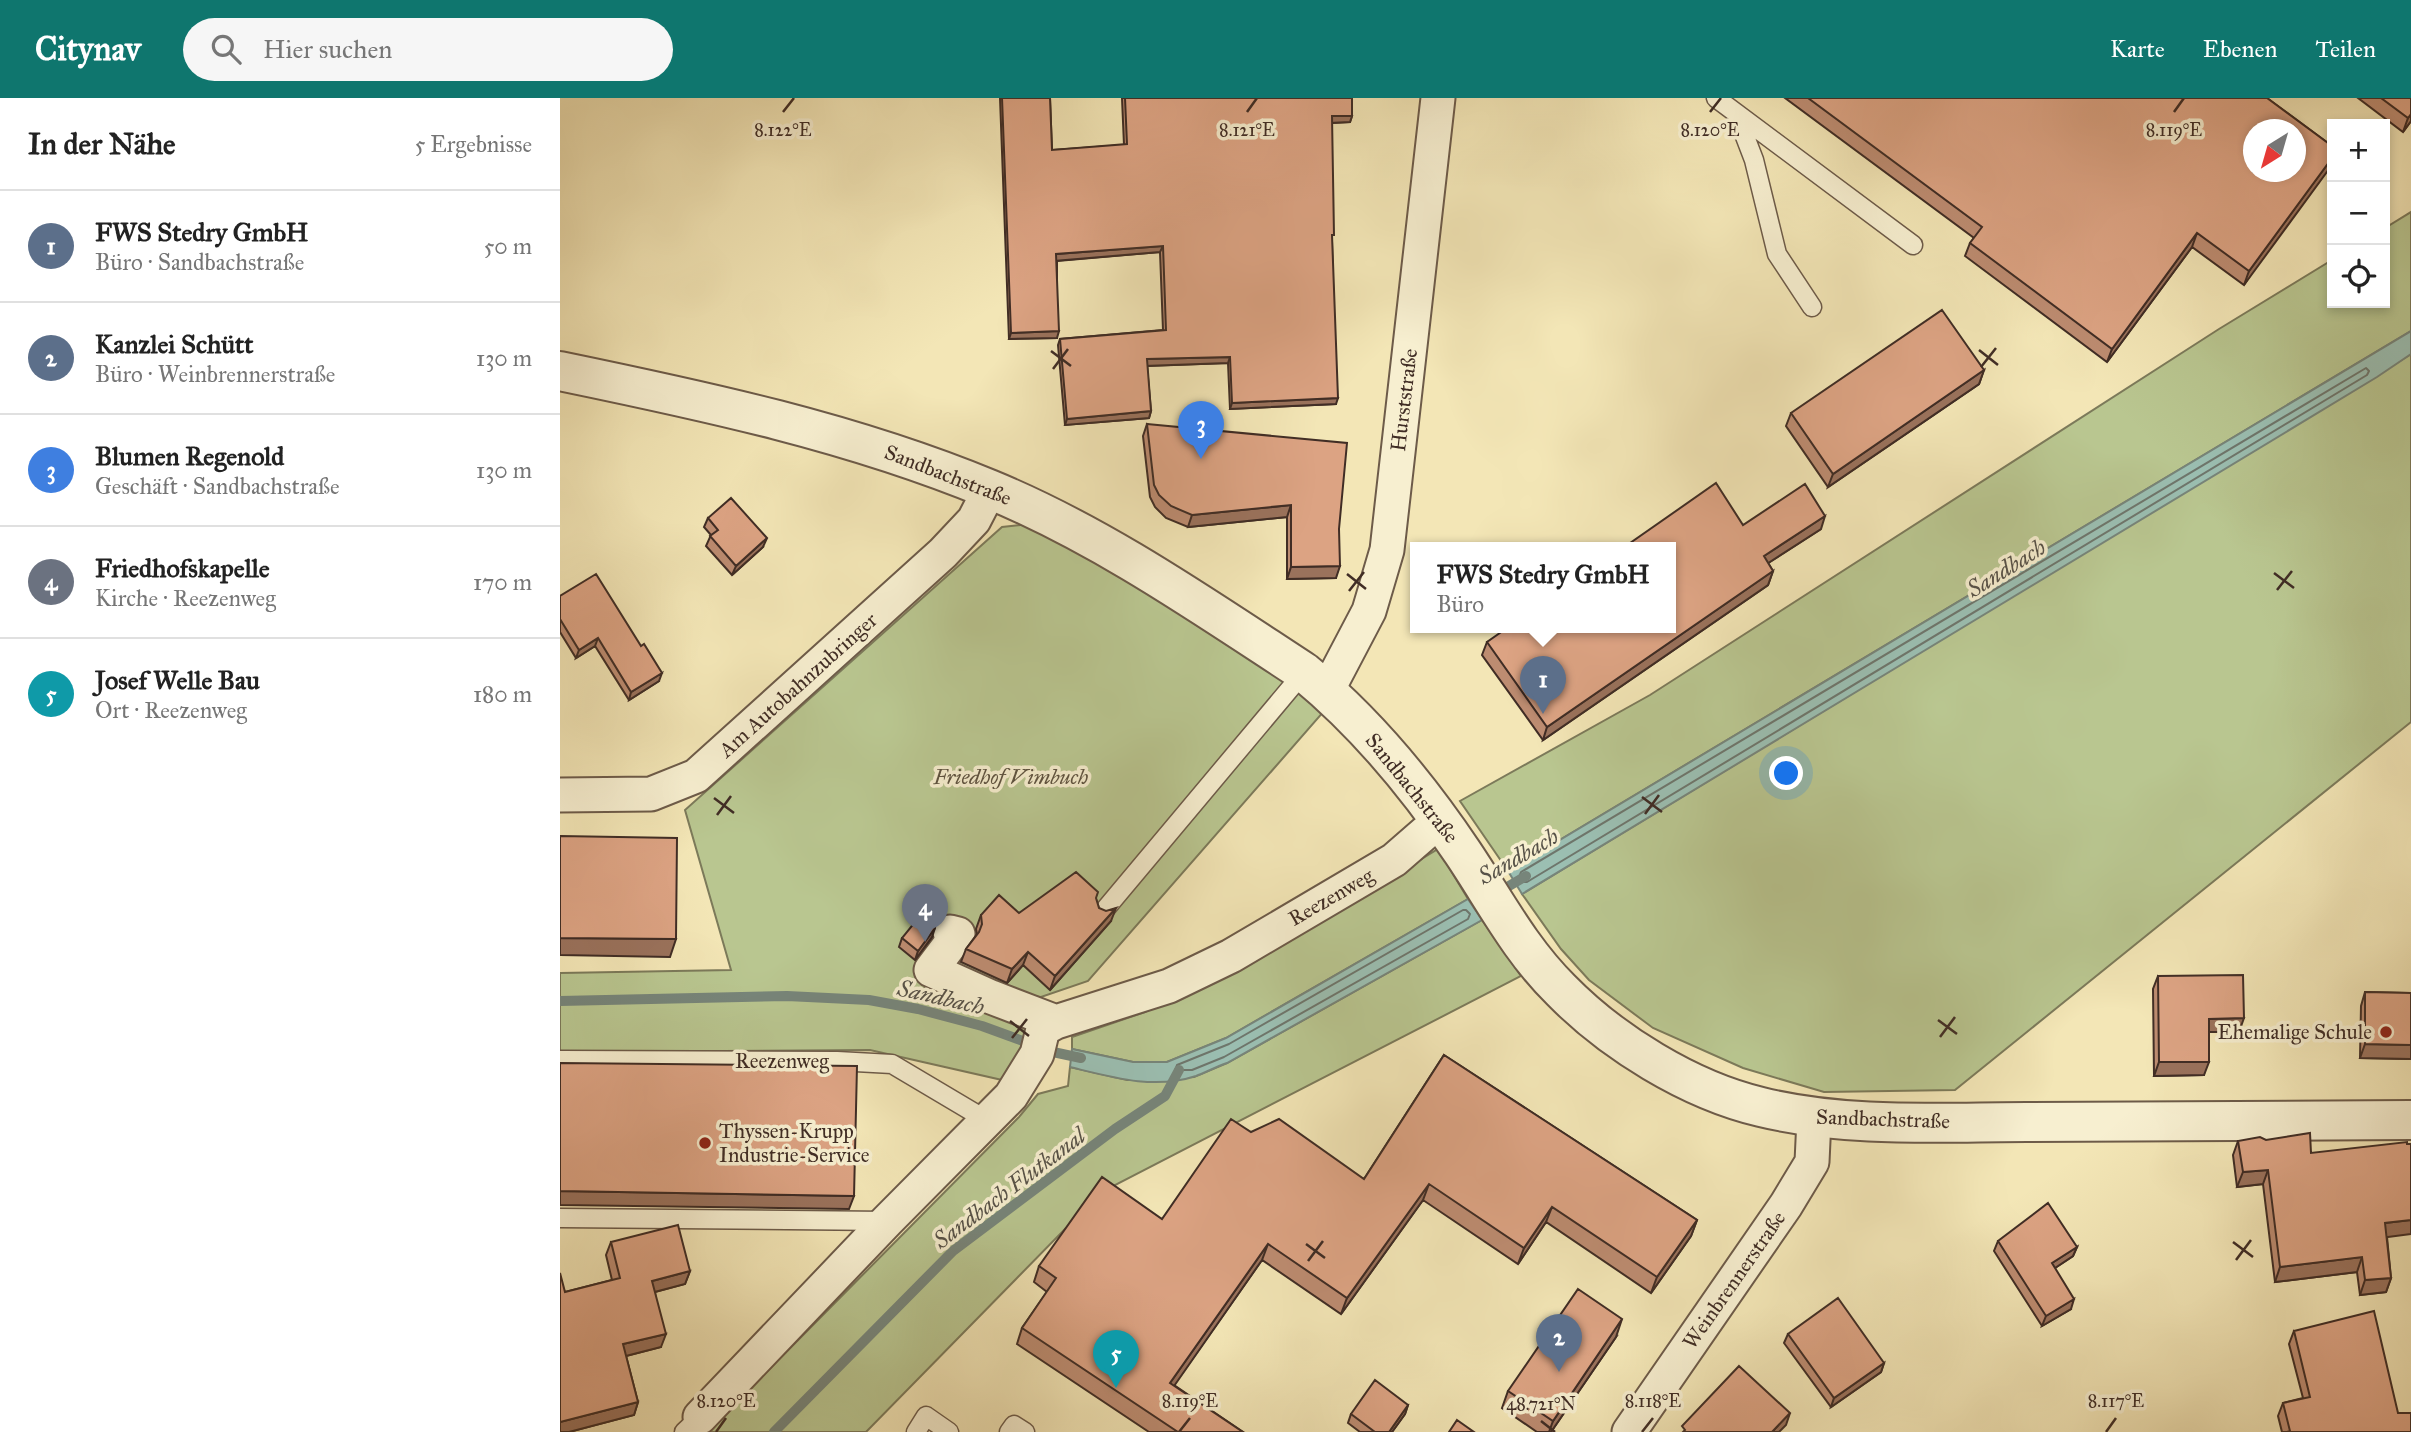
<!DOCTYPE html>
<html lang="de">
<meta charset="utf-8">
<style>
body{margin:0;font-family:"IM FELL Great Primer",serif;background:#f6f6f6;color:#222}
.controls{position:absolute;right:21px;top:21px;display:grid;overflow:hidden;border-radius:0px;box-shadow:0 4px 10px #0003}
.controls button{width:63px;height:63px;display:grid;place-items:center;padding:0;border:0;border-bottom:2px solid #e0e0e0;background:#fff;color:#222;font:35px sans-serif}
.compass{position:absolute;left:1683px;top:21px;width:63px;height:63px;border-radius:50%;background:#fff;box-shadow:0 4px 10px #0003;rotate:217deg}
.you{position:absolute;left:1227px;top:676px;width:24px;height:24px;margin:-18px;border:5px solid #fff;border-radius:50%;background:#1a73e8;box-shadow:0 0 0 10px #1a73e833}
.badge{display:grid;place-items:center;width:46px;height:46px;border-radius:50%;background:#0f766e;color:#fff;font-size:23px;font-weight:700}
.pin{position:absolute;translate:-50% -58px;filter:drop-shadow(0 2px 4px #0008)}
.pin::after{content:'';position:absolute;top:37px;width:24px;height:21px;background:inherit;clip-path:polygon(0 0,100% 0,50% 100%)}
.popup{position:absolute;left:850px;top:444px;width:266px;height:91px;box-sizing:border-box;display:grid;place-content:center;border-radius:0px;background:#fff;filter:drop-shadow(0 2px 5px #0005);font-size:23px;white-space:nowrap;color:#767676}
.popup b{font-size:26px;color:#222}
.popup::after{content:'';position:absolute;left:50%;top:100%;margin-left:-14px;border:14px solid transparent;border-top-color:#fff}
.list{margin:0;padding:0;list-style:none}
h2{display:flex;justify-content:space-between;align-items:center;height:91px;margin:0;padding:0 28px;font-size:30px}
h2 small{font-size:23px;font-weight:400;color:#767676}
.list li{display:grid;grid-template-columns:46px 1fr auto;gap:21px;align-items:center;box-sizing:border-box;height:112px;padding:0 28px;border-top:2px solid #e0e0e0}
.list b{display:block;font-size:26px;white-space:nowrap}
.list p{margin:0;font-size:23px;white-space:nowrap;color:#767676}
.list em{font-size:23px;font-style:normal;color:#767676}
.icon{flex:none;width:38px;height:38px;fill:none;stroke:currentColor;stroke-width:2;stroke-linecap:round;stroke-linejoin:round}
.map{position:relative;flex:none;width:1851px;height:1334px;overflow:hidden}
header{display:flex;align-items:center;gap:42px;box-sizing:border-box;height:98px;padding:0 35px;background:#0f766e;color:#fff}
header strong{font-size:33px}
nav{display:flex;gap:38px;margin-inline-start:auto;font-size:24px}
.search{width:490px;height:63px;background:#f6f6f6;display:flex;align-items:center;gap:18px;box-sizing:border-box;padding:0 24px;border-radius:38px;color:#767676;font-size:26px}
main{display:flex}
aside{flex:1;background:#fff}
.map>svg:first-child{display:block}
.green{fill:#b9c690;stroke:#7c7a5a;stroke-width:2}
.water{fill:#9bbfb2;stroke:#77857a;stroke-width:2}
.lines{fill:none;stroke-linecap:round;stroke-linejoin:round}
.shore{stroke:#6e766c;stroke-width:2}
.stream{stroke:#77857a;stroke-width:10}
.service-casing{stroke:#6d5b49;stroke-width:21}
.minor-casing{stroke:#6d5b49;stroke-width:37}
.tertiary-casing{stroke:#6d5b49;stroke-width:42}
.service{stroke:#f7efd0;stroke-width:18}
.minor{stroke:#f7efd0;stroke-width:33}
.tertiary{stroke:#f7efd0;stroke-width:38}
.wall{fill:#bd8c71;stroke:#402d25;stroke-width:2}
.shaded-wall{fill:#9a725c;stroke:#402d25;stroke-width:2}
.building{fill:#dca383;stroke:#402d25;stroke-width:2;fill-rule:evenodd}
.ticks{fill:none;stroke:#402d25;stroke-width:2.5}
.poi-dot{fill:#8f2418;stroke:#f7efd0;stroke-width:2.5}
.labels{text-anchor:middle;stroke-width:7;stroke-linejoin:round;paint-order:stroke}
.street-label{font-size:21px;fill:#402d25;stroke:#f7efd0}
.park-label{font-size:21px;font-style:italic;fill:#5e5340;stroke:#f7efd0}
.poi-label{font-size:21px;fill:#402d25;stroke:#f7efd0;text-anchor:end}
.water-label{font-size:23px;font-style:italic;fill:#575248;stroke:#f7efd0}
.ticks-label{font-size:18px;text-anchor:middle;fill:#402d25;stroke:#f7efd0;stroke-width:7;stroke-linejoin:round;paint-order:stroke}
</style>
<header>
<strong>Citynav</strong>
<div class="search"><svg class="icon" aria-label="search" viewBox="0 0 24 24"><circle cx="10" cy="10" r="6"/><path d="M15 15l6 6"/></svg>Hier suchen</div>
<nav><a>Karte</a><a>Ebenen</a><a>Teilen</a></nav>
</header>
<main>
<aside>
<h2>In der Nähe<small>5 Ergebnisse</small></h2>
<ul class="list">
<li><span class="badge" style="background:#5c6f8a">1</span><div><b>FWS Stedry GmbH</b><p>Büro · Sandbachstraße</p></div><em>50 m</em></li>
<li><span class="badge" style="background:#5c6f8a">2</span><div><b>Kanzlei Schütt</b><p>Büro · Weinbrennerstraße</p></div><em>130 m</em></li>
<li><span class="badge" style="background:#3f7fe0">3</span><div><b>Blumen Regenold</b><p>Geschäft · Sandbachstraße</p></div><em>130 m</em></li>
<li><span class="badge" style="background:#6b7280">4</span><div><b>Friedhofskapelle</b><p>Kirche · Reezenweg</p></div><em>170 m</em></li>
<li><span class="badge" style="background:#0f9aa8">5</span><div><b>Josef Welle Bau</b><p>Ort · Reezenweg</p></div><em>180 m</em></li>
</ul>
</aside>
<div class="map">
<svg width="1851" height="1334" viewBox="0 0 1851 1334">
<rect width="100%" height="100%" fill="#f3e6b6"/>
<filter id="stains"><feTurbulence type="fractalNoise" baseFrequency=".00286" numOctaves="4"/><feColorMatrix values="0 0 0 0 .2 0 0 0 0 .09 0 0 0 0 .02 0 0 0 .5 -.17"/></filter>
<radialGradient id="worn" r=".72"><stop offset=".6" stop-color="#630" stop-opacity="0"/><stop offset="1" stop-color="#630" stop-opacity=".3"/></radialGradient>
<path class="green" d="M 1851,114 L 1851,233 L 948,773 L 900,703 L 1090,597 L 1659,231 L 1772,162 L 1772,205 L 1825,205 L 1825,130 Z
M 1851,256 L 1851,624 L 1395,992 L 1264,994 L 1183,970 L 1093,930 L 1029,882 L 1001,851 L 962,796 Z
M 470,426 L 607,493 L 765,612 L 528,883 L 481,899 L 431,894 L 386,862 L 363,892 L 473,930 L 451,984 L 310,952 L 0,954 L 0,875 L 171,872 L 125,712 L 442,429 Z
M 878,751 L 908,801 L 666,940 L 607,964 L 573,964 L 512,951 L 512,939 L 585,914 L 728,842 Z
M 922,822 L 961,878 L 555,1087 L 506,1130 L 306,1334 L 147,1334 L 459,1019 L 478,996 L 508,988 L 510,969 L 567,982 L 634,979 L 667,965 Z"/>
<path class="water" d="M 1851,233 L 1851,256 L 1817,279 L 962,796 L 948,773 Z
M 908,801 L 922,822 L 667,965 C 656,969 646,974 636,978 C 594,992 551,979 510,969 L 512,951 L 573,964 L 607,964 L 666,940 Z"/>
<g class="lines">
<path class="shore" d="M 1806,270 L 1809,273 L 1807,277 L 967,784 L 963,784 L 959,779 L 961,774 Z
M 903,812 L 906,812 L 910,816 L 908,821 L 664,959 L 632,972 L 615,972 L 617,967 L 669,946 Z"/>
<path class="stream" d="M 937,795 L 966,778
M 0,903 L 227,898 L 309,902 L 358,911 L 422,928 L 493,954 L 521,960
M 214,1334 L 393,1153 L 555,1031 L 605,998 L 619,972"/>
<defs>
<path id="service" d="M 1156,0 L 1353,147
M 1176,15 L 1194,62 L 1217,156 L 1252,209
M 542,815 L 744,574
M 0,962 L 277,963 L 332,966 L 428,1023
M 0,1120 L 327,1123
M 124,1334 L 140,1319
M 356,1334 L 366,1318 L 389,1334
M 449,1334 L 454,1327 L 465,1334"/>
<path id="minor" d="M 767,593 L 809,513 L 827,452 L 878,0
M 0,697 L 91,696 L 136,678 L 383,455 L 414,422 L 430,391
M 390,834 L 398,836 L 371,872 L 431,899 L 496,924 L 609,888 L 671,858 L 834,762 L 865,735 L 882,725
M 140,1319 L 327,1123 L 451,998 L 477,956 L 483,931 L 496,924
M 1069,1334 L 1226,1107 L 1252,1064 L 1254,1021"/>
<path id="tertiary" d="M 0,273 C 145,303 291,334 429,391 C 541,437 643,508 744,574 C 806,625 858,688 903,755 C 934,801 960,852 1001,892 C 1052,944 1129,992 1201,1009 C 1287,1030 1379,1024 1467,1024 C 1595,1023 1723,1022 1851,1022"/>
</defs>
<use href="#service" class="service-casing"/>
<use href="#minor" class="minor-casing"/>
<use href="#tertiary" class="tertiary-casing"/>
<use href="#service" class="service"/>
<use href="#minor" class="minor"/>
<use href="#tertiary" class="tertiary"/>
</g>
<path class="wall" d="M 440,0 L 490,0 L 492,52 L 564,47 L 562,0 L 792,0 L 792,18 L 790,24 L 772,25 L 772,143 L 776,306 L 670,311 L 668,265 L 587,268 L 591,313 L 589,320 L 505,327 L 498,247 L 500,241 L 603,232 L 600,154 L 497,163 L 497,240 L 449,241 Z
M 1225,0 L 1707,0 L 1772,48 L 1684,187 L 1632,149 L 1547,264 L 1405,158 L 1410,145 L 1414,140 Z
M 1798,0 L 1851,0 L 1851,23 L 1843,34 Z
M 1424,272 L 1419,286 L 1268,389 L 1226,328 L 1231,315 Z
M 587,326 L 779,431 L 776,480 L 727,481 L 727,419 L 628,429 L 606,420 L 595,409 L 590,399 L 583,338 Z
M 148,420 L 203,449 L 172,477 L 146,448 L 151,437 L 144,429 Z
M 1261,431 L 1208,465 L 1213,473 L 1208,487 L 983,642 L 922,557 L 927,544 Z
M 0,498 L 81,548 L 99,583 L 69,602 L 35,548 L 16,560 L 0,534 Z
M 536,801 L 539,810 L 551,823 L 490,892 L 463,867 L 447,885 L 401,864 L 406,851 L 417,836 L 416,831 L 421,817 L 459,815 Z
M 372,839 L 355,862 L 339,849 L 342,840 Z
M 1598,878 L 1679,934 L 1649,934 L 1644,977 L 1594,978 L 1593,891 Z
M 1805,894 L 1851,895 L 1851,961 L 1800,960 L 1801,908 Z
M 884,957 L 1137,1122 L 1131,1138 L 1091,1195 L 986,1124 L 958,1166 L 863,1102 L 781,1216 L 702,1162 L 614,1287 L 683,1334 L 589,1334 L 457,1246 L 462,1230 L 487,1194 L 474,1184 L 479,1168 L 602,1121 L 691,1034 L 804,1081 Z
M 1678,1043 L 1751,1055 L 1827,1139 L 1831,1180 L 1826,1194 L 1800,1197 L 1797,1174 L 1715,1184 L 1703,1086 L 1677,1089 L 1673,1057 Z
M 1438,1143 L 1517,1149 L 1513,1158 L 1495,1170 L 1511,1211 L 1482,1228 L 1434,1153 Z
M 51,1144 L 130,1173 L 125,1186 L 95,1194 L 101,1249 L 66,1258 L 78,1304 L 74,1317 L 9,1334 L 0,1334 L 5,1194 L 52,1182 L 46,1157 Z
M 1734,1233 L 1838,1315 L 1851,1334 L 1722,1334 L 1718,1318 L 1723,1305 L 1743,1300 L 1729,1246 Z
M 1228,1236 L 1324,1265 L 1321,1274 L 1271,1309 L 1224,1245 Z
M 1056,1239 L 991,1334 L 977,1334 L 942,1310 L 948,1293 Z
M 848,1307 L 845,1316 L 832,1334 L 800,1334 L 788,1325 L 791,1316 Z"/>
<path class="shaded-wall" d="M 1851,16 L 1851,23 L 1843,34 L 1848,20 Z
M 772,18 L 792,18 L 790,24 L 769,25 Z
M 1772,60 L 1772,67 L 1684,187 L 1689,173 Z
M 1637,135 L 1632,149 L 1547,264 L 1552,251 Z
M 603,148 L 600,154 L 494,163 L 496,156 Z
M 499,233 L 497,240 L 449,241 L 451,235 Z
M 670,259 L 668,265 L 584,268 L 587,261 Z
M 1424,272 L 1419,286 L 1268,389 L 1273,376 Z
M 778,300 L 776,306 L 670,311 L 672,305 Z
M 591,313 L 589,320 L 505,327 L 507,321 Z
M 731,407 L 727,419 L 628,429 L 632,417 Z
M 1265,418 L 1261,431 L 1199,471 L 1204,458 Z
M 207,440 L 203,449 L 172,477 L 176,468 Z
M 780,468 L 776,480 L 727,481 L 731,469 Z
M 1213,473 L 1208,487 L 983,642 L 987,629 Z
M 38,540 L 35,548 L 16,560 L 19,552 Z
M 102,575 L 99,583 L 69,602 L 71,594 Z
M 556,810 L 551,823 L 490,892 L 495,878 Z
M 375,830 L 372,839 L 355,862 L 358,853 Z
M 0,840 L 116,841 L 110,859 L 0,857 Z
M 468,854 L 463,867 L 447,885 L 452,871 Z
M 1684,920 L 1679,934 L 1644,934 L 1649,921 Z
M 1805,946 L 1851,947 L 1851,961 L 1800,960 Z
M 1599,964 L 1649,964 L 1644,977 L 1594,978 Z
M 1708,1072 L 1703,1086 L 1677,1089 L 1683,1074 Z
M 869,1086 L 863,1102 L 781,1216 L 787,1200 Z
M 0,1093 L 294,1098 L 289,1111 L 0,1107 Z
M 992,1109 L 986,1124 L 958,1166 L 964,1150 Z
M 1137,1122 L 1131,1138 L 1091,1195 L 1097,1179 Z
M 1851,1122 L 1851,1136 L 1820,1140 L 1825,1125 Z
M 708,1146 L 702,1162 L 605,1301 L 610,1285 Z
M 1517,1149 L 1513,1158 L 1489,1174 L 1492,1165 Z
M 1802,1159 L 1797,1174 L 1715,1184 L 1720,1169 Z
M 130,1173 L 125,1186 L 87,1196 L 92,1183 Z
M 1831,1180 L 1826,1194 L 1800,1197 L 1805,1182 Z
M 1514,1201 L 1511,1211 L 1482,1228 L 1486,1218 Z
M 1062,1221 L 1056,1239 L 991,1334 L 989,1334 L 993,1323 Z
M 106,1236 L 101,1249 L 58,1260 L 63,1246 Z
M 1324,1265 L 1321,1274 L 1271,1309 L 1274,1300 Z
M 78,1304 L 74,1317 L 9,1334 L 0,1334 L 0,1324 Z
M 848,1307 L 845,1316 L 832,1334 L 829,1334 Z
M 1230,1315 L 1226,1327 L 1219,1334 L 1212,1334 Z"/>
<path class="building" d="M 442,0 L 490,0 L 492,52 L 567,46 L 565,0 L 792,0 L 792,18 L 772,18 L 774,137 L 772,137 L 778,300 L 672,305 L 670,259 L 587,261 L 591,313 L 507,321 L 500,241 L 606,232 L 603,148 L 496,156 L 499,233 L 451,235 Z
M 1248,0 L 1707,0 L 1772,48 L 1772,60 L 1689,173 L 1637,135 L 1552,251 L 1410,145 L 1422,129 ZM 1693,32 L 1735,32 L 1735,74 L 1693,74 Z
M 1821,0 L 1851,0 L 1851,16 L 1848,20 Z
M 1382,212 L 1424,272 L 1273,376 L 1231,315 Z
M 587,326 L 787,345 L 779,431 L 780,468 L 731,469 L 731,407 L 632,417 L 611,408 L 599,397 L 594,387 Z
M 1156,385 L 1183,427 L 1245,386 L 1265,418 L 1204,458 L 1213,473 L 987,629 L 927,544 L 947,530 L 1111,530 L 1111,450 L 1063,450 Z
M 171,400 L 207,440 L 176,468 L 150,438 L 158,432 L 148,420 Z
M 36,476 L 81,548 L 84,546 L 102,575 L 71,594 L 38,540 L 19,552 L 0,521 L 0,498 Z
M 0,738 L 117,740 L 116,841 L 0,840 Z
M 516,774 L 538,794 L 536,800 L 539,810 L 546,813 L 556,810 L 495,878 L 468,854 L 452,871 L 406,851 L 419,834 L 422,826 L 421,817 L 439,797 L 459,815 Z
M 368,808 L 377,816 L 375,830 L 358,853 L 342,840 Z
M 1683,877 L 1684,920 L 1649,921 L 1649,964 L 1599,964 L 1598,878 Z
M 1805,894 L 1851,895 L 1851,947 L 1805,946 Z
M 884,957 L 1137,1122 L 1097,1179 L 992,1109 L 964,1150 L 869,1086 L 787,1200 L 708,1146 L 610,1285 L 683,1334 L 618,1334 L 462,1230 L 496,1180 L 479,1168 L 542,1079 L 602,1121 L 671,1021 L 691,1034 L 719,1021 L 804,1081 Z
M 0,965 L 297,968 L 294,1098 L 0,1093 Z
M 1750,1035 L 1751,1055 L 1847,1044 L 1847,1046 L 1851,1046 L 1851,1122 L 1825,1125 L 1831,1180 L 1805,1182 L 1802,1159 L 1720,1169 L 1708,1072 L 1683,1074 L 1678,1043 L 1700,1039 L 1706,1042 Z
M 1488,1105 L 1517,1149 L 1492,1165 L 1514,1201 L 1486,1218 L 1438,1143 Z
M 118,1127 L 130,1173 L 92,1183 L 106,1236 L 63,1246 L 78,1304 L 0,1324 L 0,1175 L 5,1194 L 60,1180 L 51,1144 Z
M 1018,1191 L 1062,1221 L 993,1323 L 948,1293 Z
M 1278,1200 L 1324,1265 L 1274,1300 L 1228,1236 Z
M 1814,1213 L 1838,1315 L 1851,1315 L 1851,1334 L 1727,1334 L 1730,1333 L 1723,1305 L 1750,1299 L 1734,1233 Z
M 1179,1268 L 1230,1315 L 1212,1334 L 1123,1334 L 1125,1332 L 1122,1328 Z
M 815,1282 L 848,1307 L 829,1334 L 815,1334 L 791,1316 Z
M 897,1322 L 914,1334 L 889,1334 Z"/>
<path class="ticks" d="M 223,14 L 234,0M 687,14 L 697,0M 1150,14 L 1161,0M 1614,14 L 1624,0M 1419,252 L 1438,267M 491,253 L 511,268M 1421,269 L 1436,250M 493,271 L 508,251M 1714,475 L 1734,490M 787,476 L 806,491M 1717,492 L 1732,473M 789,493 L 804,474M 1082,699 L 1102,714M 154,700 L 174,715M 1085,716 L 1099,697M 157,717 L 171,698M 1378,922 L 1397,936M 450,923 L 469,938M 1380,939 L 1395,919M 452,940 L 467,921M 1673,1144 L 1693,1159M 746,1146 L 765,1160M 1676,1162 L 1691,1142M 748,1163 L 763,1143M 981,1323 L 995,1334M 156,1334 L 166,1320M 619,1334 L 630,1320M 1082,1334 L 1093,1320M 1546,1334 L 1556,1320"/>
<g class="poi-dot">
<circle cx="1826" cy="934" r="7"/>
<circle cx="145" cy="1045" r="7"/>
</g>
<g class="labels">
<g class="street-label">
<text transform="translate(844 302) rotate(-83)" y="7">Hurststraße</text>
<text transform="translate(388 377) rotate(21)" y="7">Sandbachstraße</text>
<text transform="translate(238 587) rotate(-42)" y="7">Am Autobahnzubringer</text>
<text transform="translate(852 690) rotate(51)" y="7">Sandbachstraße</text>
<text transform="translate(771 799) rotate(-30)" y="7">Reezenweg</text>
<text x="222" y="970">Reezenweg</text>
<text transform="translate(1323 1021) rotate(2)" y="7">Sandbachstraße</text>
<text transform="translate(1174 1182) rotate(-55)" y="7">Weinbrennerstraße</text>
</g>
<g class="park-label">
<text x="451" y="686">Friedhof Vimbuch</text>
</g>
<g class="poi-label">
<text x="1812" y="941">Ehemalige Schule</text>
<text x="159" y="1040" text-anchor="start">Thyssen-Krupp<tspan x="159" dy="24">Industrie-Service</tspan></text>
</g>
<g class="water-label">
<text transform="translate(1446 470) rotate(-32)" y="8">Sandbach</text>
<text transform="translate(958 758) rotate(-30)" y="8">Sandbach</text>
<text transform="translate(381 899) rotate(13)" y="8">Sandbach</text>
<text transform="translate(449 1090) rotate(-37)" y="8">Sandbach Flutkanal</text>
</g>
</g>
<g class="ticks-label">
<text x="223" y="38">8.122°E</text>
<text x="687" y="38">8.121°E</text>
<text x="1150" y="38">8.120°E</text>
<text x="1614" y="38">8.119°E</text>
<text x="166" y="1309">8.120°E</text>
<text x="630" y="1309">8.119°E</text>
<text x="1093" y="1309">8.118°E</text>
<text x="1556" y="1309">8.117°E</text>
<text x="981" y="1312">48.721°N</text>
</g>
<rect width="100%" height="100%" filter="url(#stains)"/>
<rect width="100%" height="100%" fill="url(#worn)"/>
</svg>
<div class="controls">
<button>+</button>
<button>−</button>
<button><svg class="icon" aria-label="locate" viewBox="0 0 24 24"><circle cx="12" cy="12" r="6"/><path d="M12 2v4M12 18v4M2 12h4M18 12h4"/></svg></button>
</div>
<svg class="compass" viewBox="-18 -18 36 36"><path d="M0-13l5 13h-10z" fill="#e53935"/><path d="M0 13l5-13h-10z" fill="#767676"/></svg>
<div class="you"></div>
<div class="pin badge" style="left:983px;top:616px;background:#5c6f8a">1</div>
<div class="popup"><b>FWS Stedry GmbH</b>Büro</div>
<div class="pin badge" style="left:999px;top:1274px;background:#5c6f8a">2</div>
<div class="pin badge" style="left:641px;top:361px;background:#3f7fe0">3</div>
<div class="pin badge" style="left:365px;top:844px;background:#6b7280">4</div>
<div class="pin badge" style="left:556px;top:1290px;background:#0f9aa8">5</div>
</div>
</main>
